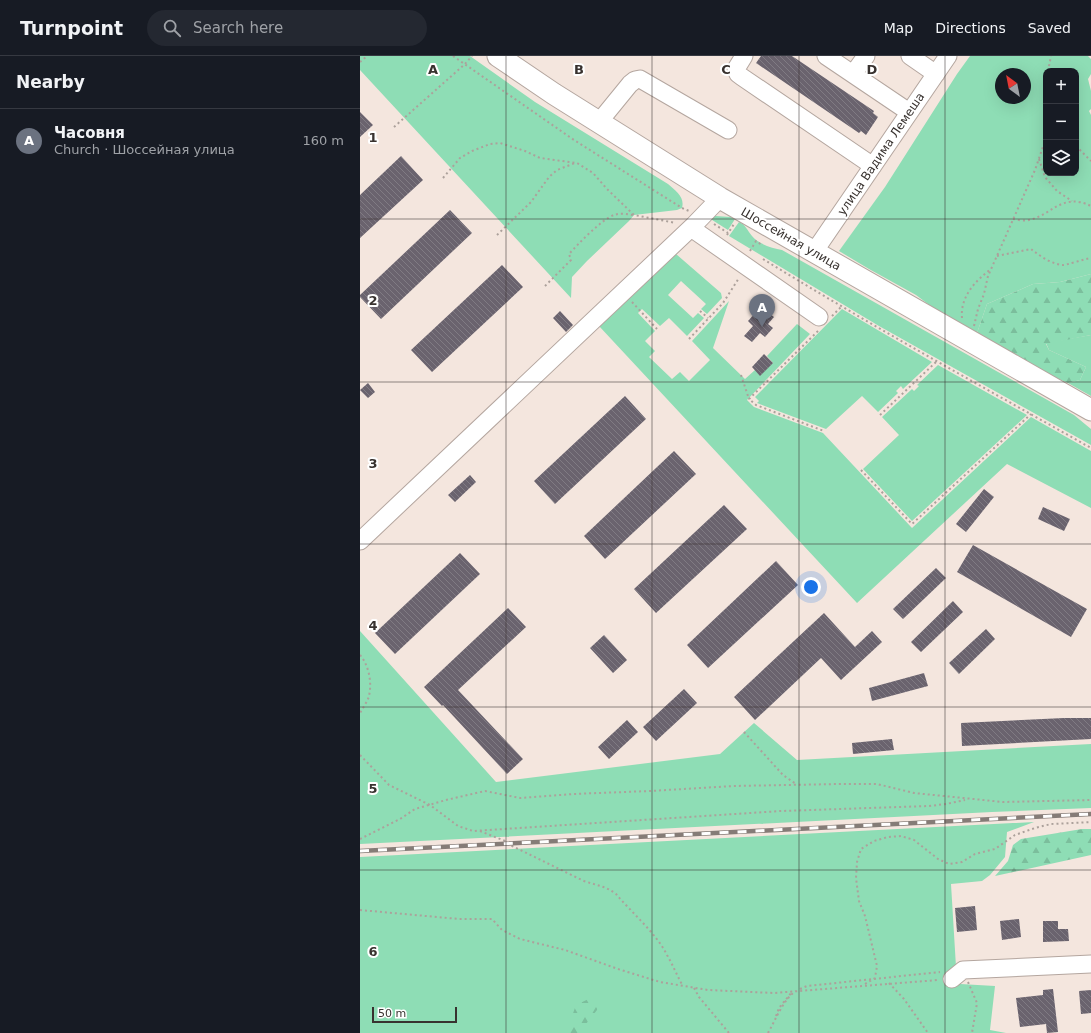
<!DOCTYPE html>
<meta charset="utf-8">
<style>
body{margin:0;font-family:"DejaVu Sans",sans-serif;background:#242831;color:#f1f3f6}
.controls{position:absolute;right:12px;top:12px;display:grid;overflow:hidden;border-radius:8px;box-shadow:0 4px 16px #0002}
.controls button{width:36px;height:36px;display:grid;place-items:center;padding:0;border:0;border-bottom:1px solid #363941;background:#171b24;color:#f1f3f6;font:20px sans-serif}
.compass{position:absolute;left:635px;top:12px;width:36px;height:36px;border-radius:50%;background:#171b24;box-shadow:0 4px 16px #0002;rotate:328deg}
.scale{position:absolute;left:12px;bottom:10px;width:85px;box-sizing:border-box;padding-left:4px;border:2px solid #38322f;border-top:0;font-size:11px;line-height:14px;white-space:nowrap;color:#38322f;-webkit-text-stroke:3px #fff;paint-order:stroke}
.you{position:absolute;left:451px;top:531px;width:14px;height:14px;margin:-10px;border:3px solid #fff;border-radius:50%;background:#1a73e8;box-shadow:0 0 0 6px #1a73e833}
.badge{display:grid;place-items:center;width:26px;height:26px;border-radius:50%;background:#0b8043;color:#fff;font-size:13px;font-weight:700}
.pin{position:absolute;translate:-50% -33px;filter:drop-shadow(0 1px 2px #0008)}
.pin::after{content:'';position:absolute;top:21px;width:14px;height:12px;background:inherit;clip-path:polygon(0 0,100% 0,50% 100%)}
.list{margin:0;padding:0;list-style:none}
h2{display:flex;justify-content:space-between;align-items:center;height:52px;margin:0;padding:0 16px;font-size:17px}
h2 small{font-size:13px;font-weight:400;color:#9ea1a6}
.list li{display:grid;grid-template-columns:26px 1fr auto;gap:12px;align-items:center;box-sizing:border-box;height:64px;padding:0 16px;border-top:1px solid #363941}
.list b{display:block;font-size:15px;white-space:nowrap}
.list p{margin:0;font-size:13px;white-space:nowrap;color:#9ea1a6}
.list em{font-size:13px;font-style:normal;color:#9ea1a6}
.icon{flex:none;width:22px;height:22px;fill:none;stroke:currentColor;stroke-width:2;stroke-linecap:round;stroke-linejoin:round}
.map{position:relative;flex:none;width:731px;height:977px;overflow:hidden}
header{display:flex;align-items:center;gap:24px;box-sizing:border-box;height:56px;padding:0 20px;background:#171b24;border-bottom:1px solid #363941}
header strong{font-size:19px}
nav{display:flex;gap:22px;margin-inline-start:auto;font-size:14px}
.search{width:280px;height:36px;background:#242831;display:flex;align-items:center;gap:10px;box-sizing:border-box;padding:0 14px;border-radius:22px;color:#9ea1a6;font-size:15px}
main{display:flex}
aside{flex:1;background:#171b24}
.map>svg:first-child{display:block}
.green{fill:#8eddb5;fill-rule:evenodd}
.forest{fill:url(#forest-firs)}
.building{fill:url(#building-back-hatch)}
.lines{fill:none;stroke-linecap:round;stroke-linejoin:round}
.minor-casing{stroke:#b4a69f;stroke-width:19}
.major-casing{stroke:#b4a69f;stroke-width:23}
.path{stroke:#aca19b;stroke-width:2;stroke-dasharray:2 3;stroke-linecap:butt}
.minor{stroke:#fff;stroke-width:17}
.major{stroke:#fff;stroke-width:21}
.rail-casing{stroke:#857c77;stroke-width:4.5}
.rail{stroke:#fff;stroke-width:3;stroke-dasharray:9;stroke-linecap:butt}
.grid{fill:none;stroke:#38322f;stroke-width:1;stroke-opacity:0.55}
.labels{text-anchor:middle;stroke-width:4;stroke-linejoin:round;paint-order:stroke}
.street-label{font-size:12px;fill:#38322f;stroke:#fff}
.grid-label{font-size:13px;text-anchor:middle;font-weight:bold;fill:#38322f;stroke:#fff;stroke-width:4;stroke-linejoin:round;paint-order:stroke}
</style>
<header>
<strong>Turnpoint</strong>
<div class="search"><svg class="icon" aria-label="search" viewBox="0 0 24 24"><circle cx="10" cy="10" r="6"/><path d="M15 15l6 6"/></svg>Search here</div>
<nav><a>Map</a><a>Directions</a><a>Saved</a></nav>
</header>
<main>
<aside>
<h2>Nearby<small></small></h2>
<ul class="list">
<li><span class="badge" style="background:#6b7280">A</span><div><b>Часовня</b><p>Church · Шоссейная улица</p></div><em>160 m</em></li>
</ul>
</aside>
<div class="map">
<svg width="731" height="977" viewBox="0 0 731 977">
<defs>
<pattern id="forest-firs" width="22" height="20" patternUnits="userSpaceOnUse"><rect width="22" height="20" fill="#8eddb5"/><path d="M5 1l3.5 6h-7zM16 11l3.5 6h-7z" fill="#7bbe9c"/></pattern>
<pattern id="building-back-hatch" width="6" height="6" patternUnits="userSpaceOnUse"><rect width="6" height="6" fill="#6a636e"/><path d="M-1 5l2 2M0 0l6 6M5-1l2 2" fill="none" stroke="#807b83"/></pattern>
</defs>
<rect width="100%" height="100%" fill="#f4e6de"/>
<path class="green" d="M 0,0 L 110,0 L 175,46 L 308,128 C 316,135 325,141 322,152 L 317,154 L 274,159 L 269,165 L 227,205 L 212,221 L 211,242 L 0,14 Z
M 610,0 L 728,0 L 731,3 L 731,18 L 728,23 L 731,35 L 731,53 L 729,55 L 731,59 L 731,218 L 700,226 L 673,228 L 627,248 L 617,277 L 572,251 L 556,239 L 509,213 L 479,195 L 525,131 L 597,18 ZM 686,15 L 716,15 L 716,117 L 686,117 ZM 641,18 L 665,18 L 665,42 L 641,42 Z
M 355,160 L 371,161 L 375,163 L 368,174 L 349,162 Z
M 379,166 C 386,169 387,174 392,180 C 398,188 412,192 422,194 L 714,359 L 731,373 L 731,389 L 519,270 L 369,180 Z
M 316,198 L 361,237 L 362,242 L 347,258 L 341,253 L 346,248 L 321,225 L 308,239 L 333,262 L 338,257 L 344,262 L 327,280 L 309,262 L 300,270 L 282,253 L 278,257 L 295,275 L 285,285 L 295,295 L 289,301 L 312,323 L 320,316 L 329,325 L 350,304 L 332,285 L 369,245 L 353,292 L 385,323 L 395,314 L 413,307 L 407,300 L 437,268 L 450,278 L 387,344 L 394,351 L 463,377 L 552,472 L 671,361 L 731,395 L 731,452 L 647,408 L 497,547 L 239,270 Z
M 482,253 L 572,306 L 543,333 L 541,330 L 536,335 L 538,337 L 518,356 L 502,340 L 466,373 L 397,347 L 399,345 L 395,341 Z
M 731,279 L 731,340 L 708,327 L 720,324 L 726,311 L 689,294 L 686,287 Z
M 578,309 L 667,359 L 552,465 L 503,413 L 539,379 L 522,361 L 552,333 L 554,335 L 559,330 L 557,329 Z
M 0,575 L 136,726 L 360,698 L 394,667 L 437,704 L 731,688 L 731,752 L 632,756 L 0,788 Z
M 674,766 L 647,776 L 645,801 L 630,819 L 622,825 L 591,828 L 596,911 L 600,928 L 635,930 L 630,974 L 646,977 L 0,977 L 0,801 Z"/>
<path class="forest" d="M 731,218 L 731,279 L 686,288 L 689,294 L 726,311 L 720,324 L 708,327 L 680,315 L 617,277 L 627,248 L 673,228 L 700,226 Z
M 722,773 L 731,773 L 731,799 L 635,820 L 648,805 L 653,789 L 661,783 Z
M 239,938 L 237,954 L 222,973 L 225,977 L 206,977 L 216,949 Z"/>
<path class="building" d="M 401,0 L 432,0 L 514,55 L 513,57 L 518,61 L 506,79 L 501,75 L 499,77 L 396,7 Z
M 0,56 L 13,69 L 0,81 Z
M 41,100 L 63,124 L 0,182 L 0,139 Z
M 90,154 L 112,177 L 21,263 L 0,241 L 0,239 Z
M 142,209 L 163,231 L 72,316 L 51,294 Z
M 200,255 L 213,269 L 206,276 L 193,262 Z
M 406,255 L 414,261 L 408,268 L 413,272 L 405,281 L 400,277 L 392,286 L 384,280 L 393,270 L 388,265 L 396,256 L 401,261 Z
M 404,298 L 413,307 L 400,320 L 392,311 Z
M 8,327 L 15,336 L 8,342 L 0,334 Z
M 265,340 L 286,363 L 195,448 L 174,425 Z
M 314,395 L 336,418 L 245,503 L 224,480 Z
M 110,419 L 116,426 L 95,446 L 88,439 Z
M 624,433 L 634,441 L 606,476 L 596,468 Z
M 364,449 L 387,473 L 296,557 L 274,533 Z
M 683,451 L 710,463 L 704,475 L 678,463 Z
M 613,489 L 727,553 L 711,581 L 597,516 Z
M 100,497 L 120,518 L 35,598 L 15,577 Z
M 416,505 L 438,529 L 348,612 L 327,589 Z
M 576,512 L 586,522 L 543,563 L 533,553 Z
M 593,545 L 603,556 L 561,596 L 551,586 Z
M 148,552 L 166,571 L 98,634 L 163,703 L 147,718 L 83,649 L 82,650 L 64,631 Z
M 464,557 L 495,591 L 512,575 L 522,586 L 481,624 L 461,602 L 395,664 L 374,641 Z
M 626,573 L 635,583 L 599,618 L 589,607 Z
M 244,579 L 267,604 L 253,617 L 230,592 Z
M 564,617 L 568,630 L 512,645 L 509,632 Z
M 324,633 L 337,647 L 296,685 L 283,671 Z
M 704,662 L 731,662 L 731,683 L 602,690 L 601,667 Z
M 267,664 L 278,676 L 249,703 L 238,691 Z
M 532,683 L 534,694 L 493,698 L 492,687 Z
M 615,850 L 617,874 L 597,876 L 595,852 Z
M 659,863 L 661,881 L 642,884 L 640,865 Z
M 683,865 L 698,865 L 698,873 L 708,873 L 709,885 L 683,886 Z
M 693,933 L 698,976 L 687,977 L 686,968 L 660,971 L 656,942 L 683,939 L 683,934 Z
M 731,934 L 731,957 L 721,958 L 719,935 Z"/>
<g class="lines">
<defs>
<path id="minor" d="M 384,0 L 376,13 L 378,18 L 382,21 L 513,110
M 466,0 L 549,56
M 550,0 L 576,18
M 493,18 L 506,0
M 239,66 L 270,28 L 275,24 L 280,23 L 368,74
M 331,172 L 459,261
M 454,196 L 588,0
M 0,485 L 333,170 L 360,142
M 592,923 L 603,914 L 731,908"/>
<path id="major" d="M 138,0 L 194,38 L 360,142 L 731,354"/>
</defs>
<use href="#minor" class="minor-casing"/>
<use href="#major" class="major-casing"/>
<path class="path" d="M 93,0 L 214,84 L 322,152 L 329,155
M 0,6 L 7,0
M 688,15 L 691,0
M 34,71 L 105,8 L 112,0
M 716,90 L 731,105
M 679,103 L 685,121 L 697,135 L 712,145
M 83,122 L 100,102 L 112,95 L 130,88 L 140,87 L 165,95 L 180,102 L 217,107 L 233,117 L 247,133 L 274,159 L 316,167
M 653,163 C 658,164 664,165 669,164 C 692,159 702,136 731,150
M 354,168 L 368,177
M 137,179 L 171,146 L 189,121 L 197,114 L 215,107
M 367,179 L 374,168
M 390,195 L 396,185 L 402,189
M 637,200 L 671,193 C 680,200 691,208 703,209 C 707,209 724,203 731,202
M 403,203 C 510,269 621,330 731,392
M 185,230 L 211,204 L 209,198 C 218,188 242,163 254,159 C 260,157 267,158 273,159
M 272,246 L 297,273
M 340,255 L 348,262
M 472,260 L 481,251
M 602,262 C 600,241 615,225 631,213
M 614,270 L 618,253 L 624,238 L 628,220 L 675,114 L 686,82 L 684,54 L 686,33
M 458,275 L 389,343 L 396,349 L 464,375
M 329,283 L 363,247 L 379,222
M 381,319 L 389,343
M 520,359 L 576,306
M 501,414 L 552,468 L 671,358
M 0,599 C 9,609 13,629 8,643 C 6,647 3,652 0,657
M 384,676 L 423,719 L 436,728
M 0,699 L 29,729 L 70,749 L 98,770 L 113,775 L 421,755 L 569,750 L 586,748 L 605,744
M 120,775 L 145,785 L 150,789 C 175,801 199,813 224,825 C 235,829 246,830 256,838 C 272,857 296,877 307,899 C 313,909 317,920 323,930
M 0,783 L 40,763 L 55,753 L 86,744 L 125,735 L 160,742 L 213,738 L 290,735 L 374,730 L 479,728 L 517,728 L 554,737 L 643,746 L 731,744
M 0,854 L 99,863 L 132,863 L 142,874 L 160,883 L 205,894 L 258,913 L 300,926 L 348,934 L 414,937 L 578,924
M 608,926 L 617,947 L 612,977
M 529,927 L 544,943 L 568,977
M 505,928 L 515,922 L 517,910 L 505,860 L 499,845 L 496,822 L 497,806 L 501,793 L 514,785 L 528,781 L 541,780 L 554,784 L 578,803 L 589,808 L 602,806 L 615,798 L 635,793 L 655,779 L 675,772 L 691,768 L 731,766
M 334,932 L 339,941 L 369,977
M 440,933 L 447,930 L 580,916
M 416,960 L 419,952 L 432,936
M 408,977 C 415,965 424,942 436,935"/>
<use href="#minor" class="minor"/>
<use href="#major" class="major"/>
<defs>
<path id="rail" d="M 0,795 L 731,758"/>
</defs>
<use href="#rail" class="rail-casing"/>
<use href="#rail" class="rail"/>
</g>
<path class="grid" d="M 146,0 L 146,977M 292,0 L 292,977M 439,0 L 439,977M 585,0 L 585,977M 0,163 L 731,163M 0,326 L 731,326M 0,488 L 731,488M 0,651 L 731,651M 0,814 L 731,814"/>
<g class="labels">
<g class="street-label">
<text transform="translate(521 98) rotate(-56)" y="4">улица Вадима Лемеша</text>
<text transform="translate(431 183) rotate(30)" y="4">Шоссейная улица</text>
</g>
</g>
<g class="grid-label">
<text x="73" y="18">A</text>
<text x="219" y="18">B</text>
<text x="366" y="18">C</text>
<text x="512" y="18">D</text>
<text x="13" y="86">1</text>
<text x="13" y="249">2</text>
<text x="13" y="412">3</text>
<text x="13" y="574">4</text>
<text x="13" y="737">5</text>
<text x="13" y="900">6</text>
</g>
</svg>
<div class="controls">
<button>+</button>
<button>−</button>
<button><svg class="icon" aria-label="layers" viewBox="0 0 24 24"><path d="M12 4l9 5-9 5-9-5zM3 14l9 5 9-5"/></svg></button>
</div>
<svg class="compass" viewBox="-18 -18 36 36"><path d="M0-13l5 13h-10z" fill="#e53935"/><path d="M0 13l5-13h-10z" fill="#9ea1a6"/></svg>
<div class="scale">50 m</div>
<div class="you"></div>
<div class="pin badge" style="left:402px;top:271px;background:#6b7280">A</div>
</div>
</main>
